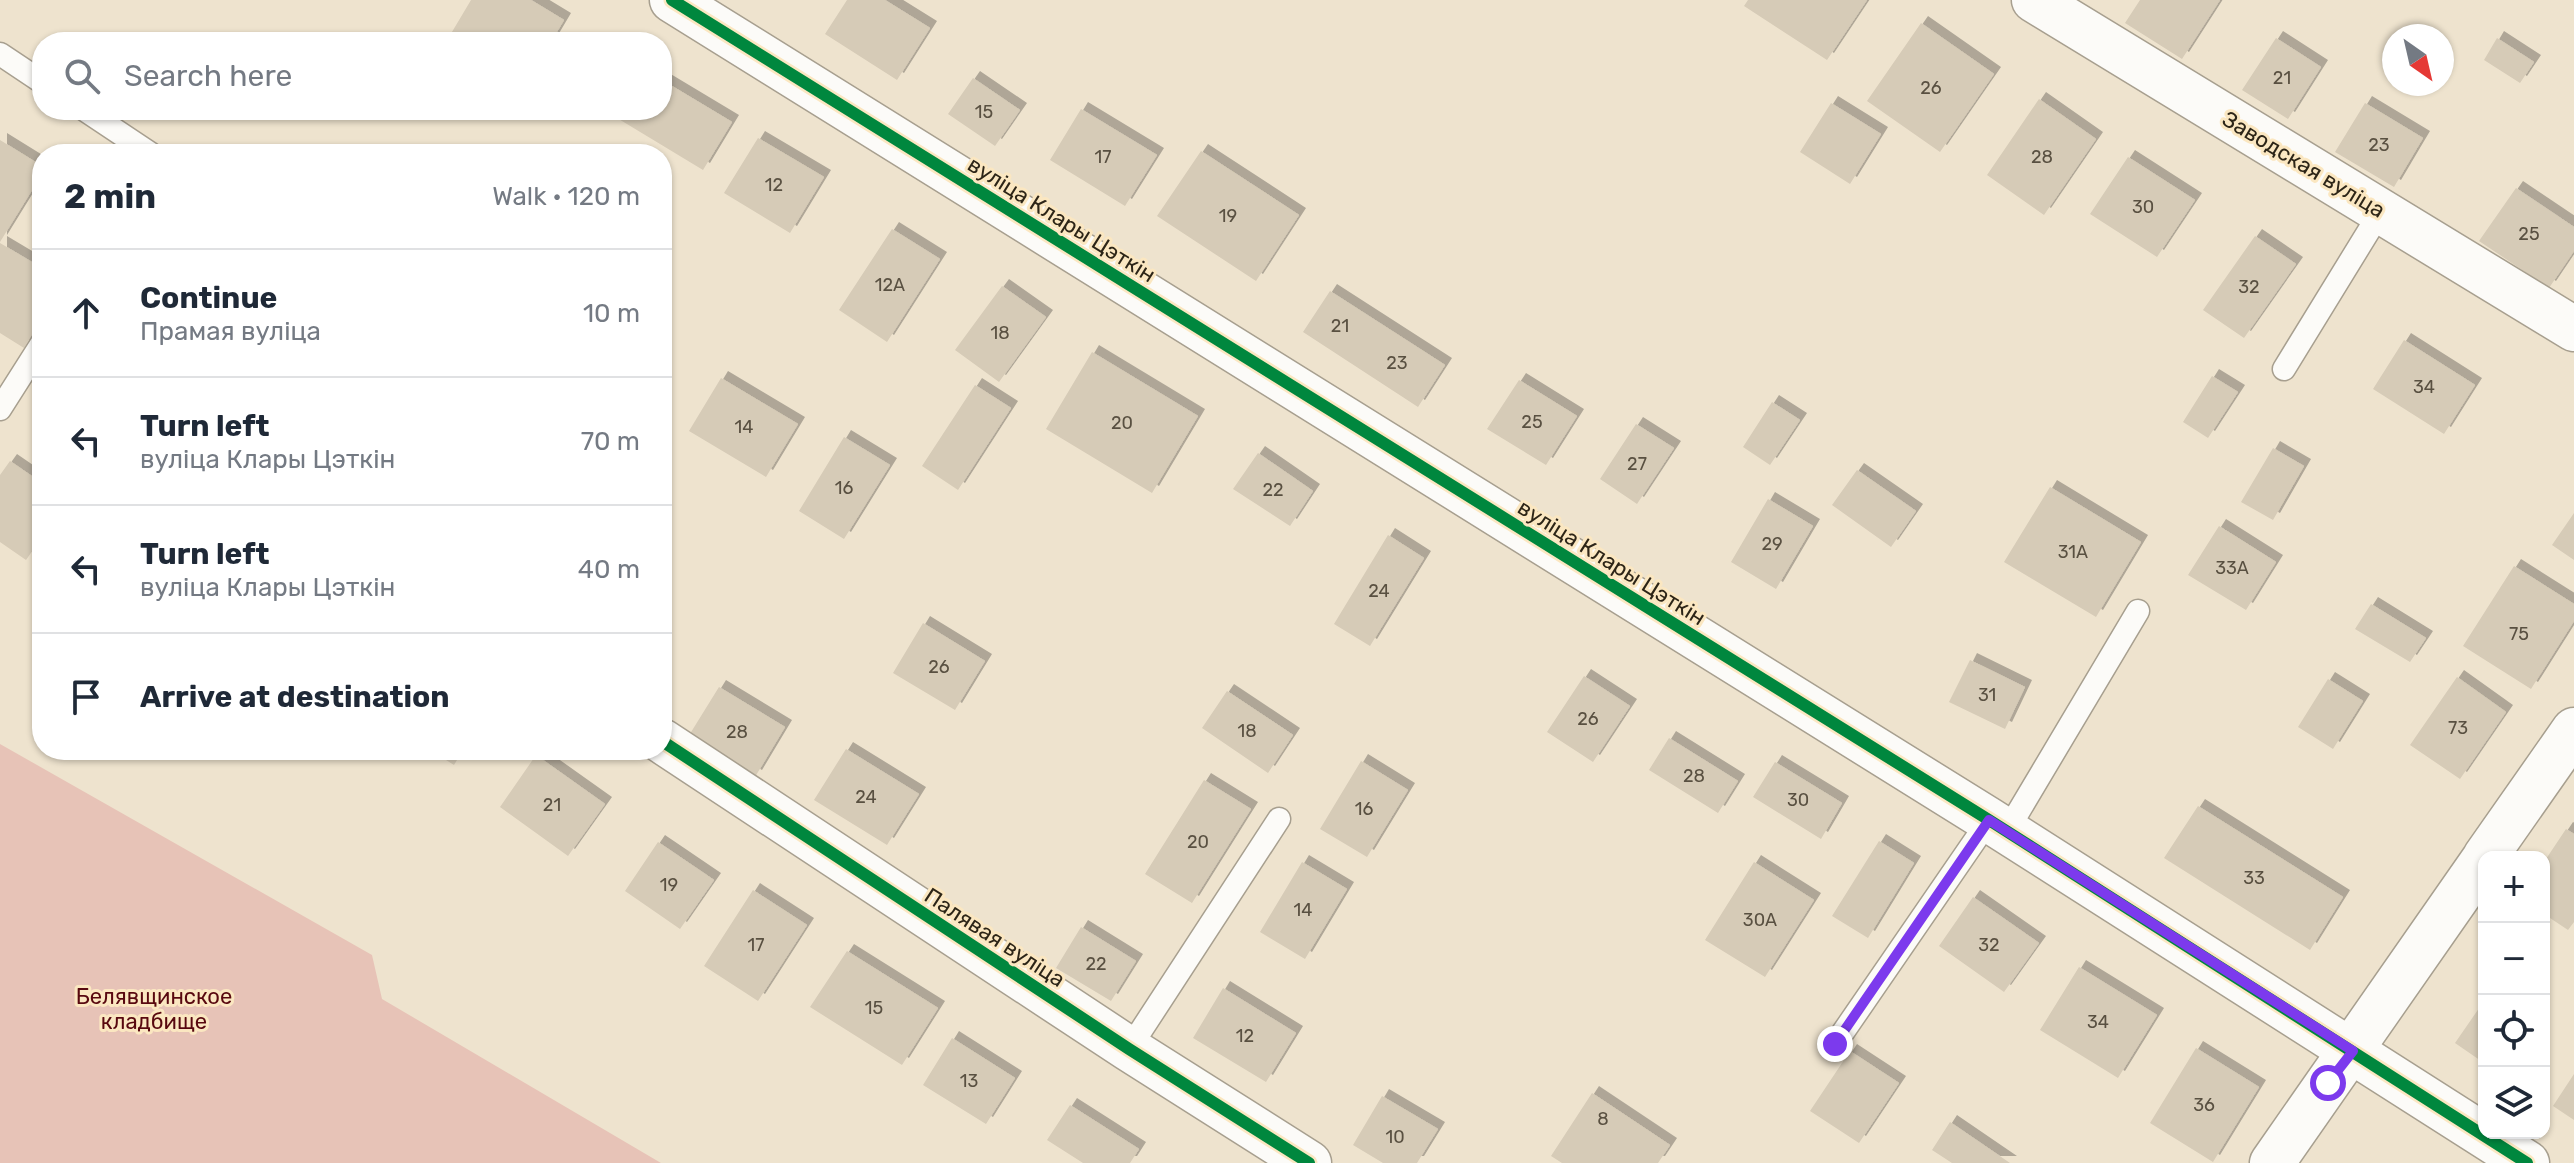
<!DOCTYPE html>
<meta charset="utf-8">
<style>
body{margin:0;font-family:Rubik,sans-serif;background:#f6f6f7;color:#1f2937}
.controls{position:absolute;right:24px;bottom:24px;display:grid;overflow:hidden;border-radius:16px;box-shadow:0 2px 6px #0004}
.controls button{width:72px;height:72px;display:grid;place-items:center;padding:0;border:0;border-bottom:2px solid #e0e1e3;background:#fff;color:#1f2937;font:40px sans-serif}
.compass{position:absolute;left:2382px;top:24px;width:72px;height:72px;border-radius:50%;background:#fff;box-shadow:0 2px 6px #0004;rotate:146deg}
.stop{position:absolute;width:24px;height:24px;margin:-18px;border:6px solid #7c3aed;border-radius:50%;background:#fff}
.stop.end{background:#7c3aed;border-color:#fff;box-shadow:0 2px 8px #0008}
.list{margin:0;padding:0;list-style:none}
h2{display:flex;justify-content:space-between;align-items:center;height:104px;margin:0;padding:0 32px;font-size:34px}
h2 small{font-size:26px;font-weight:400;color:#747a83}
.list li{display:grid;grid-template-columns:52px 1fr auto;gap:24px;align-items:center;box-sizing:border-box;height:128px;padding:0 32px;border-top:2px solid #e0e1e3}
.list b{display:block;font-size:30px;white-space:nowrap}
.list p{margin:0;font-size:26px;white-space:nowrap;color:#747a83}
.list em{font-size:26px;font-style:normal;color:#747a83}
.icon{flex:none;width:44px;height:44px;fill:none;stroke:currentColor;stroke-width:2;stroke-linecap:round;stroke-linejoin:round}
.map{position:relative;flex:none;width:2574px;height:1163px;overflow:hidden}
.search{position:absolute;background:#fff;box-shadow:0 2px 6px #0004;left:32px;top:32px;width:640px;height:88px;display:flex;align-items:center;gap:20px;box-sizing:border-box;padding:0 28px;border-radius:32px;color:#747a83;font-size:30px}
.panel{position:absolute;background:#fff;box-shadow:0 2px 6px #0004;left:32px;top:144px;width:640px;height:616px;border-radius:32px}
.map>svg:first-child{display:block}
.green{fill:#e7c3b7}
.building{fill:#d6cbb7;filter:url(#shadow)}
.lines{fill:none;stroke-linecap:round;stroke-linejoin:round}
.service-casing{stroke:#a79f8f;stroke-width:25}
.minor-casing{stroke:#a79f8f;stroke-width:47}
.tertiary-casing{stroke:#a79f8f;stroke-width:47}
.service{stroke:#fcfbf8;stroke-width:22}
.minor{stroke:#fcfbf8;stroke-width:44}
.tertiary{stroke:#fcfbf8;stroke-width:44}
.cycleway-casing{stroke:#fbe7c1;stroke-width:17}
.cycleway{stroke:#00873e;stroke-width:12}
.route{stroke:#7c3aed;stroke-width:10}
.labels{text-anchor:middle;stroke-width:6;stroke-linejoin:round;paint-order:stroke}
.number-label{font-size:18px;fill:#595041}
.street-label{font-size:22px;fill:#2d2517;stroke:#fbe7c1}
.park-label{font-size:22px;fill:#58080f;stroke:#fbe7c1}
</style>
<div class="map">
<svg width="2574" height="1163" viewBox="0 0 2574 1163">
<defs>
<filter id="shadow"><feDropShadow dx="7" dy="-7" stdDeviation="0" flood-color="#0004"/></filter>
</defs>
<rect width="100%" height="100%" fill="#eee3ce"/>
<path class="green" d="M 0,744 L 372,955 L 382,999 L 661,1163 L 0,1163 Z"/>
<path class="building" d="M 471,0 L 531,0 L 564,20 L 551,42 L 446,42 Z
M 847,0 L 885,0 L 930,28 L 897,80 L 825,34 Z
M 1748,0 L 1867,0 L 1827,60 L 1744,6 Z
M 2140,0 L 2220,0 L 2182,59 L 2125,23 Z
M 1921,23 L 1994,74 L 1940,152 L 1867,101 Z
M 2276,38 L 2321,67 L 2288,119 L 2242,90 Z
M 2497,38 L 2534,62 L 2520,83 L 2484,60 Z
M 973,78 L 1020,110 L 995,146 L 948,114 Z
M 662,80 L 732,122 L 703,170 L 617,118 L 622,110 L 662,110 Z
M 2039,99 L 2096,139 L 2044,215 L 1987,175 Z
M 1831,103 L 1881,134 L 1850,184 L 1800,152 Z
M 2365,103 L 2423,138 L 2394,187 L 2335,152 Z
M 1081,109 L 1157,155 L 1125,206 L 1050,160 Z
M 758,138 L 824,177 L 790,233 L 724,193 Z
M 0,140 L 42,166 L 42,174 L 0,242 Z
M 1201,151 L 1299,215 L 1256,281 L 1157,216 Z
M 2128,157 L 2195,200 L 2157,257 L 2090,214 Z
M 2516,188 L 2574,227 L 2574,251 L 2549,288 L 2479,241 Z
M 892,229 L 940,259 L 887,342 L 839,310 Z
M 2255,236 L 2296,264 L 2244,338 L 2203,310 Z
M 0,243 L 42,268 L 42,318 L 24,348 L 0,333 Z
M 1002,286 L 1046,317 L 999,382 L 955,350 Z
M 1330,291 L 1445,365 L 1418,407 L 1303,332 Z
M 2404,340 L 2475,385 L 2444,434 L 2373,389 Z
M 1092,352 L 1198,416 L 1152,493 L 1046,429 Z
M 2212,376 L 2238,392 L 2208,438 L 2183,422 Z
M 721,378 L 798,424 L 766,477 L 689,431 Z
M 1519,380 L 1577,416 L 1546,465 L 1487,429 Z
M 975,385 L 1011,408 L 958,490 L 922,466 Z
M 1772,402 L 1800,420 L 1770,465 L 1743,447 Z
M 1636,424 L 1674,448 L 1637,504 L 1600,479 Z
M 844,437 L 890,465 L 844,539 L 799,511 Z
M 2273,448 L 2304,466 L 2273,520 L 2241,502 Z
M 1258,453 L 1313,491 L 1290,526 L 1233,489 Z
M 10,461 L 42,483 L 42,537 L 26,560 L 0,542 L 0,475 Z
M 1857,470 L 1916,511 L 1891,547 L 1832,505 Z
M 2050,487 L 2141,542 L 2096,617 L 2004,562 Z
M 1768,499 L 1813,526 L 1776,589 L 1731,562 Z
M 2574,513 L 2574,560 L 2552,545 Z
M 2219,526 L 2276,562 L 2246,610 L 2188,575 Z
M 1388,535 L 1424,558 L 1370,646 L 1334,624 Z
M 2514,566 L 2574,604 L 2574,621 L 2531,689 L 2463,646 Z
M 2371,604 L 2426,638 L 2410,662 L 2355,629 Z
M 923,623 L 985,661 L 955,710 L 893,673 Z
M 1970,660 L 2025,687 L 2005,729 L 1949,702 Z
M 1584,676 L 1630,706 L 1593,762 L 1547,732 Z
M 2457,677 L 2506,712 L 2460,779 L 2410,745 Z
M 2328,679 L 2363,701 L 2333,749 L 2298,727 Z
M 719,687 L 785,727 L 755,777 L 688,737 Z
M 1227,691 L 1293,735 L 1268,773 L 1202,728 Z
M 1669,738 L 1738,781 L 1718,813 L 1649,770 Z
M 846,749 L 919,794 L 887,845 L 814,800 Z
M 430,750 L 463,750 L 454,765 Z
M 536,755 L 605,804 L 568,856 L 500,807 Z
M 1361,761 L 1408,790 L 1367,857 L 1320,829 Z
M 1775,762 L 1842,803 L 1821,839 L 1753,797 Z
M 1204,780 L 1251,809 L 1192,903 L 1145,874 Z
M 2198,806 L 2343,897 L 2310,950 L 2164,858 Z
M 2566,829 L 2574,834 L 2574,922 L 2568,930 L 2544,914 L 2544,862 Z
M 1879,841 L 1914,863 L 1868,938 L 1832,916 Z
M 658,842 L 714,880 L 680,929 L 625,891 Z
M 1302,862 L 1347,889 L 1305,959 L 1260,932 Z
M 1754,862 L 1814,900 L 1765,977 L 1705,940 Z
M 753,890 L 807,925 L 758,1001 L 704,966 Z
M 1973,897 L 2039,943 L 2004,992 L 1939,946 Z
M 1081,927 L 1136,961 L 1111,1001 L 1056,968 Z
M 847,951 L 938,1008 L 902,1065 L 810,1007 Z
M 2079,967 L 2157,1015 L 2118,1078 L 2040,1030 Z
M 1223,988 L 1296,1033 L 1266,1082 L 1193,1038 Z
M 2484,1001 L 2484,1063 L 2455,1043 Z
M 952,1038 L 1015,1078 L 986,1124 L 923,1085 Z
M 2196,1048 L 2259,1087 L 2213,1162 L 2150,1123 Z
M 1850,1051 L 1899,1083 L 1859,1143 L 1810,1111 Z
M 2574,1074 L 2574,1120 L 2553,1106 Z
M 1592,1093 L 1670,1145 L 1658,1163 L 1562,1163 L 1551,1156 Z
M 1382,1096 L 1438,1129 L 1417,1163 L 1383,1163 L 1353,1145 Z
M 1070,1105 L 1139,1149 L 1130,1163 L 1083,1163 L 1047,1140 Z
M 1950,1122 L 2010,1163 L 1952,1163 L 1932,1150 Z"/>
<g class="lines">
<defs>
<path id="service" d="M 0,54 L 42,82
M 85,110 L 151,154
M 2284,369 L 2381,211
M 0,409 L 42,343
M 2007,831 L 2138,611
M 1835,1044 L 1989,820
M 1129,1049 L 1279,819"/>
<path id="minor" d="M 2034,0 L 2574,329
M 662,741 L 1129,1049 L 1309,1163
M 2485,857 L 2574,730
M 2272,1163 L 2484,859"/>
<path id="tertiary" d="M 672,0 L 1989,820 L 2527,1163"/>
</defs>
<use href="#service" class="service-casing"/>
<use href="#minor" class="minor-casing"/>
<use href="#tertiary" class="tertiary-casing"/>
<use href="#service" class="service"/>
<use href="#minor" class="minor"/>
<use href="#tertiary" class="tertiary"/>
<defs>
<path id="cycleway" d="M 672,0 L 1989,820 L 2527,1163
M 662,741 L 1129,1049 L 1309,1163"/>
</defs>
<use href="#cycleway" class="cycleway-casing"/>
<use href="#cycleway" class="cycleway"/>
</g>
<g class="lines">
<path class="route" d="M 1835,1044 L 1989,820 L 2353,1051 L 2328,1083"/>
</g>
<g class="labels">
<g class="number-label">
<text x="2282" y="84">21</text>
<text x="1931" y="94">26</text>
<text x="984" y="118">15</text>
<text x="2379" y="151">23</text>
<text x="1103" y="163">17</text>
<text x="2042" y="163">28</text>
<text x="774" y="191">12</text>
<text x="2143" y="213">30</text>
<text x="1228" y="222">19</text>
<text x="2529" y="240">25</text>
<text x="890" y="291">12А</text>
<text x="2249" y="293">32</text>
<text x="1340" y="332">21</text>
<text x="1000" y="339">18</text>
<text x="1397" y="369">23</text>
<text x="2424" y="393">34</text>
<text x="1532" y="428">25</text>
<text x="1122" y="429">20</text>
<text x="744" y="433">14</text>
<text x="1637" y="470">27</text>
<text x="844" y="494">16</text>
<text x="1273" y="496">22</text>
<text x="1772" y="550">29</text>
<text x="2073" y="558">31А</text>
<text x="2232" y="574">33А</text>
<text x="1379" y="597">24</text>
<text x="2519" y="640">75</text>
<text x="939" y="673">26</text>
<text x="1987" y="701">31</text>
<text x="1588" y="725">26</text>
<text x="2458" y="734">73</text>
<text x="1247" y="737">18</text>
<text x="737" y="738">28</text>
<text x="1694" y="782">28</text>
<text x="866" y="803">24</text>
<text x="1798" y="806">30</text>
<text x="552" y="811">21</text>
<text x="1364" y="815">16</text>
<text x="1198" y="848">20</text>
<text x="2254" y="884">33</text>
<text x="669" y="891">19</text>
<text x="1303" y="916">14</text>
<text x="1760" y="926">30А</text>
<text x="756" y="951">17</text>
<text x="1989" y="951">32</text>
<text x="1096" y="970">22</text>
<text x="874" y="1014">15</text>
<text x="2098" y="1028">34</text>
<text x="1245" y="1042">12</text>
<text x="969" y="1087">13</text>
<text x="2204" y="1111">36</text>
<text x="1603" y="1125">8</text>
<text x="1395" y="1143">10</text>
</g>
<g class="street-label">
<text transform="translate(2304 164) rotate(31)" y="8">Заводская вуліца</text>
<text transform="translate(1062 219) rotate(32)" y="8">вуліца Клары Цэткін</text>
<text transform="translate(1612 562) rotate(32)" y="8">вуліца Клары Цэткін</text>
<text transform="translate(995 937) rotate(33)" y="8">Палявая вуліца</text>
</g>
<g class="park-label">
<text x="154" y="1004">Белявщинское<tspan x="154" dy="25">кладбище</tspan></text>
</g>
</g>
</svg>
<div class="controls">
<button>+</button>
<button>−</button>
<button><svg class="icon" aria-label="locate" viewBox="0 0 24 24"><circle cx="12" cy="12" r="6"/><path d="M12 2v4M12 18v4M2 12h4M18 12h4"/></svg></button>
<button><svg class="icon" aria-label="layers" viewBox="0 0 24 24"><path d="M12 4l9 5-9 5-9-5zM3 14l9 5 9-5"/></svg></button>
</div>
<svg class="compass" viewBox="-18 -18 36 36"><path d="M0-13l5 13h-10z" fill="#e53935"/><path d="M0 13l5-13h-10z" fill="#747a83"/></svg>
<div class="stop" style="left:2328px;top:1083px"></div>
<div class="stop end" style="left:1835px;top:1044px"></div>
<div class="search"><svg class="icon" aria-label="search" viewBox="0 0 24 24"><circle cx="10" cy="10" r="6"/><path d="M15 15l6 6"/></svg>Search here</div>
<section class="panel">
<h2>2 min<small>Walk · 120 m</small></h2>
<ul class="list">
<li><svg class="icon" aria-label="ahead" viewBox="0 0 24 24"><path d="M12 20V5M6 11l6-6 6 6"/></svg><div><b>Continue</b><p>Прамая вуліца</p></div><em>10 m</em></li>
<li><svg class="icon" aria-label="left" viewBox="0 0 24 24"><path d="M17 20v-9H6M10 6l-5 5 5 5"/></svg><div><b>Turn left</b><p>вуліца Клары Цэткін</p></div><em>70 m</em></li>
<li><svg class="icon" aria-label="left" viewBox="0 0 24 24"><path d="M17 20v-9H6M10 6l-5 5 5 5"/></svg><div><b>Turn left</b><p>вуліца Клары Цэткін</p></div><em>40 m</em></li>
<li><svg class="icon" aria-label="arrive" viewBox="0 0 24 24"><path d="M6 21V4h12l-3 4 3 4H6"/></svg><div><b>Arrive at destination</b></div></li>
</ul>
</section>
</div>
